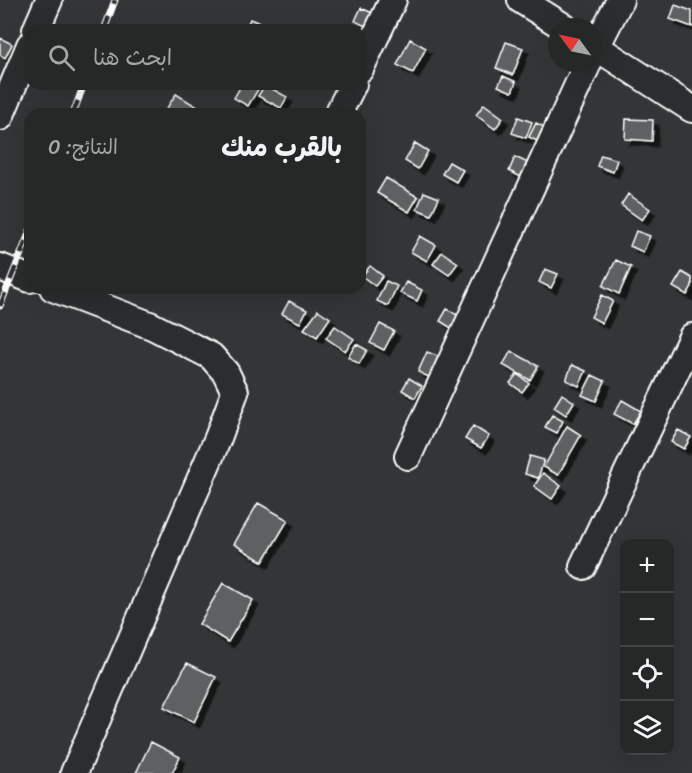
<!DOCTYPE html>
<html lang="ar">
<meta charset="utf-8">
<style>
body{margin:0;font-family:Sriracha,"Playpen Sans Arabic",sans-serif;background:#323434;color:#f1f3f6;direction:rtl}
.controls{position:absolute;right:18px;bottom:18px;display:grid;overflow:hidden;border-radius:12px;box-shadow:0 6px 24px #0002}
.controls button{width:54px;height:54px;display:grid;place-items:center;padding:0;border:0;border-bottom:2px solid #424445;background:#262828;color:#f1f3f6;font:30px sans-serif}
.compass{position:absolute;left:548px;top:18px;width:54px;height:54px;border-radius:50%;background:#262828;box-shadow:0 6px 24px #0002;rotate:303deg}
.list{margin:0;padding:0;list-style:none}
h2{display:flex;justify-content:space-between;align-items:center;height:78px;margin:0;padding:0 24px;font-size:26px}
h2 small{font-size:20px;font-weight:400;color:#a4a6a8}
.icon{flex:none;width:33px;height:33px;fill:none;stroke:currentColor;stroke-width:2;stroke-linecap:round;stroke-linejoin:round}
.map{position:relative;flex:none;width:692px;height:773px;overflow:hidden;direction:ltr}
.search{position:absolute;background:#262828;box-shadow:0 6px 24px #0002;left:24px;top:24px;width:342px;height:66px;display:flex;align-items:center;gap:15px;box-sizing:border-box;padding:0 21px;border-radius:18px;color:#a4a6a8;font-size:22px}
.panel{position:absolute;background:#262828;box-shadow:0 6px 24px #0002;left:24px;top:108px;width:342px;height:186px;border-radius:18px;direction:rtl}
.map>svg:first-child{display:block}
.building{fill:#5f6162;stroke:#fff;stroke-width:1.5;filter:url(#shadow)}
.lines{fill:none;stroke-linecap:round;stroke-linejoin:round}
.street-casing{stroke:#fff;stroke-width:30}
.street{stroke:#2a2d2e;stroke-width:26}
.rail-casing{stroke:#fff;stroke-width:7}
.rail{stroke:#2a2d2e;stroke-width:4.5;stroke-dasharray:14;stroke-linecap:butt}
</style>
<div class="map">
<svg width="692" height="773" viewBox="0 0 692 773">
<defs>
<filter id="shadow"><feDropShadow dx="5.5" dy="5.5" stdDeviation="0" flood-color="#0009"/></filter>
</defs>
<rect width="100%" height="100%" fill="#333536"/>
<filter id="ink" filterUnits="userSpaceOnUse"><feTurbulence type="fractalNoise" baseFrequency=".0167" numOctaves="2"/><feDisplacementMap in="SourceGraphic" scale="12" xChannelSelector="R" yChannelSelector="G"/><feConvolveMatrix kernelMatrix="1 2 1 2 8 2 1 2 1" color-interpolation-filters="sRGB"/></filter>
<g filter="url(#ink)">
<path class="building" d="M 675,5 L 692,11 L 692,27 L 670,19 Z
M 361,8 L 384,18 L 378,32 L 355,21 Z
M 250,19 L 265,25 L 263,30 L 245,30 Z
M 0,38 L 12,44 L 5,58 L 0,55 Z
M 410,39 L 426,48 L 413,73 L 397,65 Z
M 506,42 L 523,48 L 513,75 L 496,68 Z
M 503,76 L 516,82 L 512,92 L 498,86 Z
M 242,84 L 256,84 L 260,86 L 248,106 L 234,98 Z
M 265,85 L 287,97 L 281,108 L 258,96 Z
M 176,94 L 209,114 L 163,114 Z
M 484,104 L 503,118 L 495,129 L 476,115 Z
M 518,117 L 532,122 L 526,138 L 512,133 Z
M 626,119 L 653,120 L 652,141 L 625,139 Z
M 536,123 L 550,130 L 543,144 L 529,137 Z
M 415,143 L 428,151 L 418,169 L 405,161 Z
M 601,155 L 617,160 L 613,172 L 597,166 Z
M 515,157 L 528,163 L 521,177 L 509,171 Z
M 449,162 L 463,170 L 456,182 L 442,174 Z
M 386,178 L 418,197 L 409,212 L 377,193 Z
M 424,192 L 439,198 L 431,215 L 417,209 Z
M 628,194 L 650,209 L 642,220 L 621,205 Z
M 636,231 L 650,236 L 643,252 L 630,246 Z
M 420,236 L 436,245 L 427,261 L 411,252 Z
M 442,252 L 458,263 L 449,275 L 433,264 Z
M 616,260 L 631,267 L 619,294 L 603,286 Z
M 370,266 L 383,276 L 375,286 L 362,276 Z
M 545,269 L 558,274 L 551,288 L 539,282 Z
M 682,272 L 692,278 L 692,286 L 687,295 L 673,287 Z
M 386,281 L 397,286 L 388,306 L 377,301 Z
M 406,282 L 422,290 L 417,301 L 400,293 Z
M 602,295 L 613,301 L 602,323 L 591,317 Z
M 289,301 L 307,310 L 300,323 L 282,314 Z
M 447,309 L 461,317 L 453,329 L 440,321 Z
M 318,310 L 330,318 L 317,337 L 304,329 Z
M 380,324 L 394,331 L 384,350 L 370,343 Z
M 335,326 L 354,339 L 345,351 L 326,338 Z
M 356,344 L 367,350 L 359,364 L 348,357 Z
M 511,351 L 538,366 L 530,380 L 503,365 Z
M 427,352 L 440,357 L 431,378 L 418,372 Z
M 572,365 L 586,371 L 579,386 L 566,380 Z
M 517,374 L 529,383 L 522,392 L 510,383 Z
M 592,375 L 605,381 L 596,401 L 582,395 Z
M 409,378 L 422,386 L 415,398 L 402,390 Z
M 562,394 L 574,402 L 566,415 L 554,407 Z
M 622,400 L 641,411 L 633,424 L 614,414 Z
M 552,415 L 563,421 L 557,433 L 545,427 Z
M 473,426 L 489,436 L 481,448 L 465,439 Z
M 567,426 L 581,435 L 558,475 L 544,467 Z
M 678,430 L 691,437 L 684,449 L 671,442 Z
M 530,456 L 544,460 L 538,478 L 525,474 Z
M 543,473 L 561,486 L 552,499 L 534,486 Z
M 258,503 L 288,520 L 263,562 L 234,544 Z
M 223,583 L 253,600 L 228,642 L 199,624 Z
M 187,663 L 216,677 L 194,722 L 164,707 Z
M 151,742 L 180,757 L 172,773 L 136,773 Z"/>
<g class="lines">
<defs>
<path id="street" d="M 521,0 L 564,27
M 36,30 L 49,0
M 593,45 L 692,109
M 593,53 L 620,0
M 360,69 L 393,0
M 338,114 L 353,84
M 0,117 L 30,45
M 0,267 L 30,279
M 53,288 L 152,326 L 211,356 L 226,373 L 235,392 L 218,438 L 74,773
M 408,456 L 588,63
M 583,566 L 692,337"/>
</defs>
<use href="#street" class="street-casing"/>
<use href="#street" class="street"/>
<defs>
<path id="rail" d="M 104,30 L 115,0
M 73,114 L 84,84
M 0,306 L 30,231"/>
</defs>
<use href="#rail" class="rail-casing"/>
<use href="#rail" class="rail"/>
</g>
</g>
</svg>
<div class="controls">
<button>+</button>
<button>−</button>
<button><svg class="icon" aria-label="locate" viewBox="0 0 24 24"><circle cx="12" cy="12" r="6"/><path d="M12 2v4M12 18v4M2 12h4M18 12h4"/></svg></button>
<button><svg class="icon" aria-label="layers" viewBox="0 0 24 24"><path d="M12 4l9 5-9 5-9-5zM3 14l9 5 9-5"/></svg></button>
</div>
<svg class="compass" viewBox="-18 -18 36 36"><path d="M0-13l5 13h-10z" fill="#e53935"/><path d="M0 13l5-13h-10z" fill="#a4a6a8"/></svg>
<div class="search"><svg class="icon" aria-label="search" viewBox="0 0 24 24"><circle cx="10" cy="10" r="6"/><path d="M15 15l6 6"/></svg>ابحث هنا</div>
<section class="panel">
<h2>بالقرب منك<small>النتائج: 0</small></h2>
<ul class="list">
</ul>
</section>
</div>
